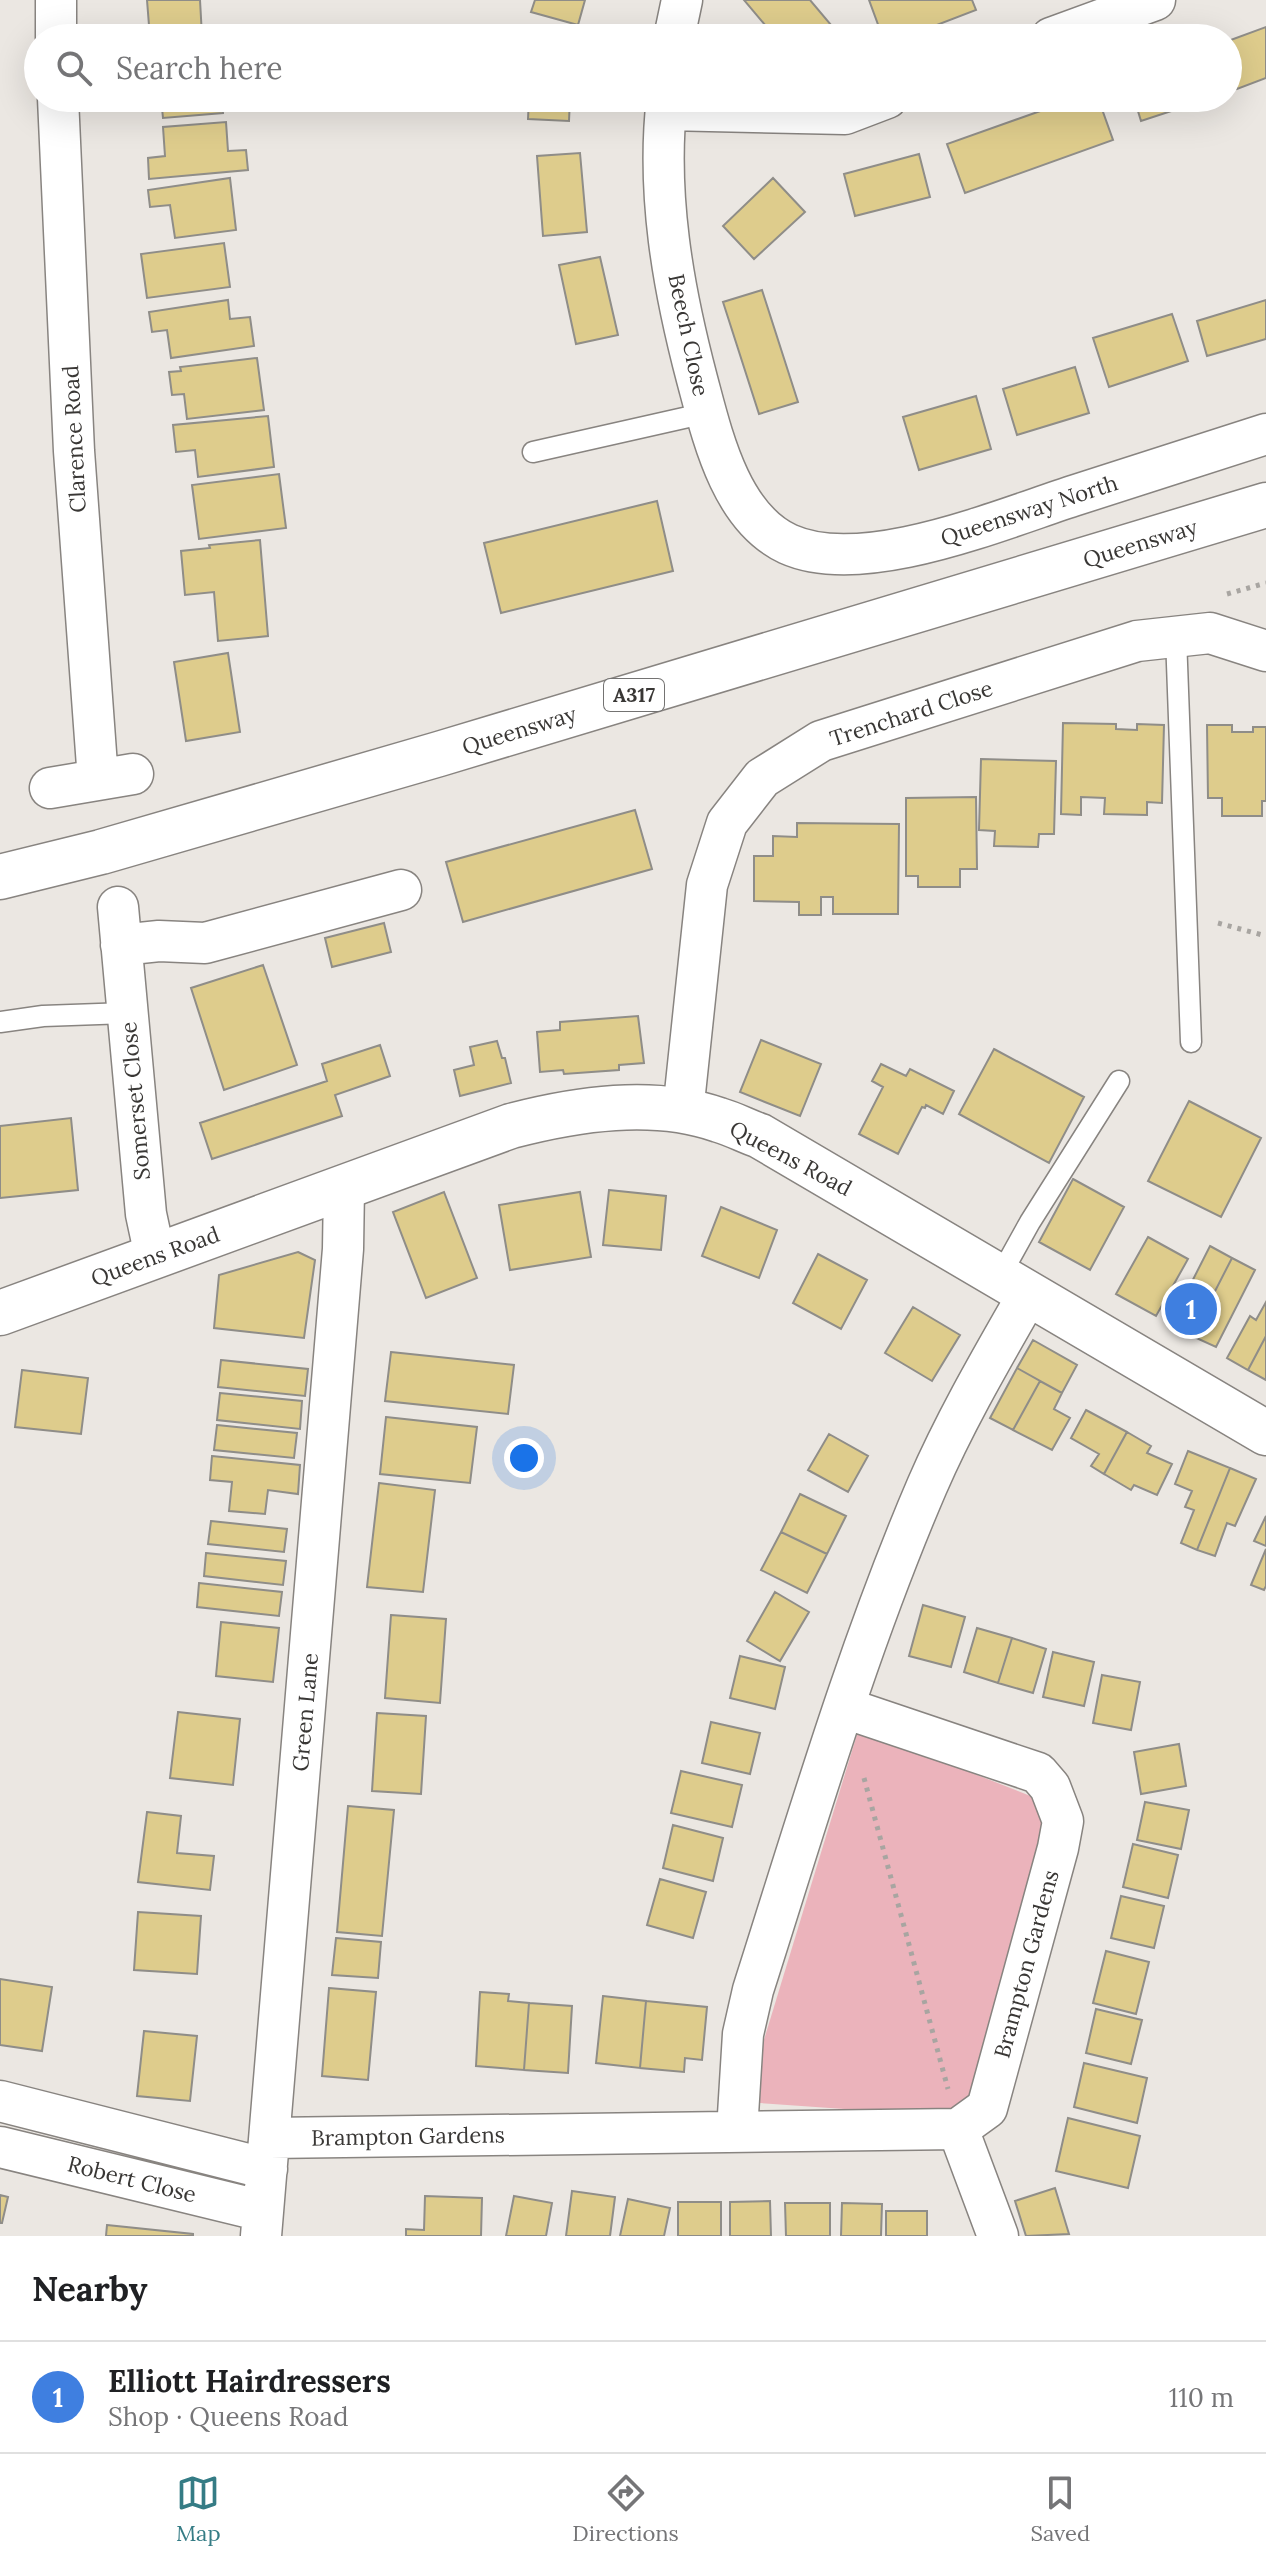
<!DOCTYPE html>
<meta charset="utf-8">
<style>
body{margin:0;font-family:Lora,serif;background:#f2f2f2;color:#202124}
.you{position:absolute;left:524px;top:1458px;width:28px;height:28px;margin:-20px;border:6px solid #fff;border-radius:50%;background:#1a73e8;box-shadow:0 0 0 12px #1a73e833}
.badge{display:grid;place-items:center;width:52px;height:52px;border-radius:50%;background:#357c85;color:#fff;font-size:26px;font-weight:700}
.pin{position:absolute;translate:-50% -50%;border:4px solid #fff;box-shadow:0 2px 8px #0006}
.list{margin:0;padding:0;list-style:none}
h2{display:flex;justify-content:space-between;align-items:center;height:104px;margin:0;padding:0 32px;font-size:34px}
h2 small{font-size:26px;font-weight:400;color:#757577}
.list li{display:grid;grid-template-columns:52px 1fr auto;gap:24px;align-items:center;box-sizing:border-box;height:112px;padding:0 32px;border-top:2px solid #e0e0e0}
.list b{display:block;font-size:30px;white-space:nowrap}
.list p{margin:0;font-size:26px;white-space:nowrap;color:#757577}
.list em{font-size:26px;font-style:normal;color:#757577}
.icon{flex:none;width:44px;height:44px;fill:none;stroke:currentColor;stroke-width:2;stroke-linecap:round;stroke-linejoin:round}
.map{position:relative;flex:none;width:1266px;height:2236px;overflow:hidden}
.search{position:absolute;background:#fff;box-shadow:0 8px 32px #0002;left:24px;right:24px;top:24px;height:88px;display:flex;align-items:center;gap:20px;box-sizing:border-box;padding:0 28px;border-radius:44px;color:#757577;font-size:30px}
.sheet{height:216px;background:#fff}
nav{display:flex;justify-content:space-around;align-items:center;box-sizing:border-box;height:112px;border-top:2px solid #e0e0e0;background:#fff;font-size:22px;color:#757577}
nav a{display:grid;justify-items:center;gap:4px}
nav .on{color:#357c85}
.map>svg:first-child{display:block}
.green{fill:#ebb3bb}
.building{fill:#decc8c;stroke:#8f8d88;stroke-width:2}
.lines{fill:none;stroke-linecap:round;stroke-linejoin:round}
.lane-casing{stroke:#888480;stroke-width:23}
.street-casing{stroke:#888480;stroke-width:43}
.secondary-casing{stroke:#888480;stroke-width:47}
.primary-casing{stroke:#888480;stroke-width:47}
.path{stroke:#a8a5a1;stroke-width:5;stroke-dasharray:4 6;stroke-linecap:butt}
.lane{stroke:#fff;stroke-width:20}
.street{stroke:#fff;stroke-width:40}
.secondary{stroke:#fff;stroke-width:44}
.primary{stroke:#fff;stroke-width:44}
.labels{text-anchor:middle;stroke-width:7;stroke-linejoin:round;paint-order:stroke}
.shield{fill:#fff;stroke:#747372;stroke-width:2}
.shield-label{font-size:20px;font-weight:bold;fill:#393735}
.street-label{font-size:22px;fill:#393735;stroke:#fff}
</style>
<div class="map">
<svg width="1266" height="2236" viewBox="0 0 1266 2236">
<rect width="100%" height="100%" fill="#ebe7e2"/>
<path class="green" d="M 859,1728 L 1058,1807 L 973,2118 L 745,2102 Z"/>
<path class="building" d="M 147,0 L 200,0 L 202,36 L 150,38 Z
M 535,0 L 585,0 L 578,25 L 531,12 Z
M 744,0 L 810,0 L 837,32 L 829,38 L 776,38 Z
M 869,0 L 972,0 L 976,10 L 903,38 L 883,38 Z
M 1266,27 L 1266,78 L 1237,89 L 1228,63 L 1228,41 Z
M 161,98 L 222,98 L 223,113 L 163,118 Z
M 529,98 L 570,98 L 569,121 L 528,119 Z
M 1077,98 L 1098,98 L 1113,140 L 965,193 L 947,144 Z
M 1134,98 L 1211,98 L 1141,121 Z
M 226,122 L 228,151 L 246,150 L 248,170 L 149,179 L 148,158 L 165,156 L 163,127 Z
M 580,153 L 587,232 L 543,236 L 537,156 Z
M 919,154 L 930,197 L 855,216 L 844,174 Z
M 230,178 L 236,230 L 175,238 L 170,205 L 150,207 L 148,190 Z
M 773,178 L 805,212 L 754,259 L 723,226 Z
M 224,243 L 230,287 L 147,298 L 141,254 Z
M 600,257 L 618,335 L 576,344 L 559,265 Z
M 762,290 L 798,402 L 759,414 L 723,302 Z
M 228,300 L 230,319 L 250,317 L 254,346 L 171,358 L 167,330 L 152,332 L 149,312 Z
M 1266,300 L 1266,339 L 1207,356 L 1197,321 Z
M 1172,314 L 1188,361 L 1109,387 L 1093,338 Z
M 257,358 L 264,410 L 187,419 L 184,394 L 172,395 L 169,372 L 181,371 L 180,367 Z
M 1075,367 L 1089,413 L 1017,435 L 1003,389 Z
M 976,396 L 991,449 L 919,470 L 903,417 Z
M 268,416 L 274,467 L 198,477 L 195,450 L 176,452 L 173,425 Z
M 279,474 L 286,528 L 199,539 L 192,485 Z
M 657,501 L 673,571 L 501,613 L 484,543 Z
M 260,540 L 268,636 L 218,641 L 214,592 L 185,595 L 181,551 L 210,548 L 209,545 Z
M 228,653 L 240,732 L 186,741 L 174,662 Z
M 1063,723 L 1116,724 L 1116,729 L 1137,730 L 1137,724 L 1164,725 L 1162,803 L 1147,802 L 1147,815 L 1104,814 L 1105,798 L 1081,797 L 1081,815 L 1061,814 Z
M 1207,725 L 1232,725 L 1232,732 L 1253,732 L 1253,727 L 1266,727 L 1266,801 L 1262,801 L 1262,816 L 1222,816 L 1222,798 L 1208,798 Z
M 981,759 L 1056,761 L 1054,834 L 1039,834 L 1038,847 L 994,846 L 995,831 L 979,830 Z
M 976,797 L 977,869 L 960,869 L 960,887 L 918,887 L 918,876 L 906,876 L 906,798 Z
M 635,810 L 652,869 L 463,922 L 446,862 Z
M 797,823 L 899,824 L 898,914 L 833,914 L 833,897 L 821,897 L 821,915 L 799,915 L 799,902 L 754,901 L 754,856 L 773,856 L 773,836 L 797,837 Z
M 384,923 L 391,952 L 332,967 L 325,938 Z
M 263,965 L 297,1065 L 224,1090 L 191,988 Z
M 638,1016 L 644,1063 L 619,1065 L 619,1070 L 564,1074 L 563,1070 L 540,1072 L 537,1032 L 560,1030 L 560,1022 Z
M 761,1040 L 821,1064 L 800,1116 L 740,1092 Z
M 497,1041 L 502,1058 L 505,1058 L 511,1083 L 460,1096 L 454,1070 L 474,1065 L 470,1047 Z
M 380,1045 L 390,1076 L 335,1095 L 342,1116 L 212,1159 L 200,1123 L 327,1081 L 322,1064 Z
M 994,1049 L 1084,1097 L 1049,1163 L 959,1114 Z
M 881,1064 L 906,1076 L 910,1069 L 954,1091 L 943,1114 L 926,1105 L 925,1108 L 922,1107 L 898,1154 L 859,1134 L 883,1087 L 872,1081 Z
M 1189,1101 L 1261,1138 L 1221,1217 L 1148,1181 Z
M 71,1118 L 78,1190 L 0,1198 L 0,1126 Z
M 1073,1179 L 1124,1207 L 1090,1270 L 1039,1242 Z
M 609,1190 L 666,1196 L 661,1250 L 603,1245 Z
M 444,1192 L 477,1278 L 426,1298 L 393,1212 Z
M 580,1192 L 591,1257 L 510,1270 L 499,1205 Z
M 721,1207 L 777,1230 L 759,1278 L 702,1256 Z
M 1148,1237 L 1188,1259 L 1156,1316 L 1116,1294 Z
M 1210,1246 L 1232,1258 L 1192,1336 L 1170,1325 Z
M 298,1252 L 315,1260 L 304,1338 L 214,1328 L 219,1275 Z
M 818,1254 L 867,1280 L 841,1329 L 793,1303 Z
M 1232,1258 L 1255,1270 L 1216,1347 L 1192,1336 Z
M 1266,1302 L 1266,1336 L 1248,1370 L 1227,1358 L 1250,1316 L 1256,1320 Z
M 913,1307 L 960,1335 L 932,1381 L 885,1353 Z
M 1266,1336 L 1266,1380 L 1248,1370 Z
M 1033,1340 L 1077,1365 L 1062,1393 L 1017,1368 Z
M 391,1352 L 514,1365 L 508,1414 L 385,1401 Z
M 221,1360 L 308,1369 L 305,1396 L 218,1387 Z
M 1017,1368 L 1040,1381 L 1013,1430 L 990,1418 Z
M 22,1370 L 88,1378 L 81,1434 L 15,1427 Z
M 1040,1381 L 1062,1393 L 1054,1409 L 1070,1418 L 1052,1450 L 1013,1430 Z
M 220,1393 L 302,1401 L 300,1429 L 217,1420 Z
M 1086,1410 L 1127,1432 L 1104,1474 L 1091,1466 L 1099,1454 L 1071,1438 Z
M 386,1417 L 477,1427 L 470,1483 L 380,1474 Z
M 217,1425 L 297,1433 L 294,1458 L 214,1450 Z
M 1127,1432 L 1151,1446 L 1147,1453 L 1172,1464 L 1157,1495 L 1134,1485 L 1131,1490 L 1104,1474 Z
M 829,1434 L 868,1456 L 848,1492 L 808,1470 Z
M 1188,1451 L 1230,1468 L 1197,1550 L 1181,1543 L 1194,1510 L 1185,1507 L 1192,1491 L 1175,1484 Z
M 212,1456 L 300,1465 L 298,1494 L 268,1490 L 265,1514 L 229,1511 L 232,1482 L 210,1480 Z
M 1230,1468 L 1256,1479 L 1235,1526 L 1227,1523 L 1215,1556 L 1197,1550 Z
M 379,1483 L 435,1490 L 423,1592 L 367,1587 Z
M 800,1494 L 846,1516 L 827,1554 L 781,1532 Z
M 1266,1516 L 1266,1546 L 1254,1541 Z
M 211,1521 L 287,1529 L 284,1552 L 208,1544 Z
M 781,1532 L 827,1554 L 807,1593 L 761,1570 Z
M 1266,1549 L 1266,1586 L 1264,1590 L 1251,1585 Z
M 206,1553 L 286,1561 L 283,1585 L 204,1576 Z
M 199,1583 L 282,1592 L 279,1616 L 197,1607 Z
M 775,1592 L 809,1612 L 780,1661 L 747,1641 Z
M 923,1605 L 965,1617 L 951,1667 L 909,1656 Z
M 391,1615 L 446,1619 L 440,1703 L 385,1698 Z
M 221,1622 L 279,1628 L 273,1682 L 216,1676 Z
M 977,1628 L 1012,1638 L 998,1683 L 964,1672 Z
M 1012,1638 L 1046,1649 L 1033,1693 L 998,1683 Z
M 1053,1652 L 1094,1662 L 1084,1706 L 1043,1697 Z
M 740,1656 L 785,1667 L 775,1709 L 730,1698 Z
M 1102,1675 L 1140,1682 L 1131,1730 L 1093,1723 Z
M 178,1712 L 240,1719 L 233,1785 L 170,1778 Z
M 377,1713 L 426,1716 L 421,1794 L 372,1791 Z
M 711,1722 L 760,1733 L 750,1774 L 702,1763 Z
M 1179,1744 L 1186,1786 L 1141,1794 L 1134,1752 Z
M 681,1771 L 742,1785 L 732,1827 L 671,1813 Z
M 1145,1802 L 1189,1810 L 1181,1849 L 1137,1840 Z
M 348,1806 L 394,1810 L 382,1936 L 337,1932 Z
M 147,1812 L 181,1816 L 177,1853 L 214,1856 L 210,1890 L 138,1882 Z
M 673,1825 L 723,1838 L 713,1881 L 663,1868 Z
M 1133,1844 L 1178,1855 L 1168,1898 L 1123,1887 Z
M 660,1879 L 706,1892 L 693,1938 L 647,1925 Z
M 1121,1896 L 1164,1906 L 1154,1948 L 1111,1938 Z
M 138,1912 L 201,1916 L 197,1974 L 134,1970 Z
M 336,1938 L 381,1942 L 378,1978 L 332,1975 Z
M 1106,1951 L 1149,1962 L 1136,2014 L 1093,2003 Z
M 0,1979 L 52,1987 L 42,2051 L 0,2045 Z
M 329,1988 L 376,1992 L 368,2080 L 322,2076 Z
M 480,1992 L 509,1994 L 508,2001 L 529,2003 L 524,2070 L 476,2066 Z
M 603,1996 L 646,2001 L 640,2068 L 596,2063 Z
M 646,2001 L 707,2007 L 702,2060 L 685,2058 L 684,2072 L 640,2068 Z
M 529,2003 L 572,2006 L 568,2073 L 524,2070 Z
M 1096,2009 L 1142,2020 L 1131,2064 L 1086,2053 Z
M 144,2031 L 197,2036 L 190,2101 L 137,2096 Z
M 1084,2063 L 1147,2078 L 1137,2123 L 1074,2107 Z
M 1068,2118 L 1140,2136 L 1128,2188 L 1056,2171 Z
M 1055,2188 L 1069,2234 L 1026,2236 L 1015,2201 Z
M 572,2191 L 615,2197 L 610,2236 L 566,2236 Z
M 0,2195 L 8,2197 L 2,2223 L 0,2223 Z
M 425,2196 L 482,2198 L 481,2236 L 406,2236 L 406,2229 L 424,2230 Z
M 514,2196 L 552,2203 L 546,2236 L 506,2236 Z
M 628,2199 L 670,2208 L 664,2236 L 620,2236 Z
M 770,2201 L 771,2236 L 730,2236 L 730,2202 Z
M 678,2202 L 721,2202 L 721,2236 L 678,2236 Z
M 785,2203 L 830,2203 L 830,2236 L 786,2236 Z
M 842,2203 L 882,2204 L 881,2236 L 841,2236 Z
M 886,2211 L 927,2211 L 927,2236 L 886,2236 Z
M 107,2225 L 193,2234 L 193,2236 L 106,2236 Z"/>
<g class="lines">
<defs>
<path id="lane" d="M 533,452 L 706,413
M 1176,637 L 1191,1042
M 0,1022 L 43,1016 L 127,1013
M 1000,1276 L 1030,1222 L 1119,1081"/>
<path id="street" d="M 56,0 L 56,38
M 674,38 L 682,0
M 1051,38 L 1155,0
M 58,98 L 74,451 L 98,780
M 667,98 C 656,193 673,288 697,379 C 712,435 730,517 788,544 C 863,578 1001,519 1076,495 C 1139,475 1203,454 1266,434
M 666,110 L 845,114 L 887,98
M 50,788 L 133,774
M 118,907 L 146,1214 L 155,1256
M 121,945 L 159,941 L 205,943 L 401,890
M 683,1112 L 707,885 L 727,823 L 762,778 L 821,741 L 1137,641 L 1210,633 L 1266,651
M 0,2101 L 267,2169
M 958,2129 L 998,2236
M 737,2131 L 743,2034 L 753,1990 C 807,1821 857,1649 927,1486 C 956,1419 993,1356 1029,1293
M 270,2138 L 958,2129 L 987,2108 L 1058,1848 L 1063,1821 L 1050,1787 L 1038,1773 L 845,1708
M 0,2147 L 263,2211
M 261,2236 L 343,1249 L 344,1187"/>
<path id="secondary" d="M 0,1313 L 511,1126 C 576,1109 653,1097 719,1120 C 733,1124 746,1131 760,1136 L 1266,1433"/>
<path id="primary" d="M 0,877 L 101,852 L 439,754 L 1266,505"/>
</defs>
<use href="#lane" class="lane-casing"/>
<use href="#street" class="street-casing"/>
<use href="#secondary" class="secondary-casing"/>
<use href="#primary" class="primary-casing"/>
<path class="path" d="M 1227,594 L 1266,583
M 1218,923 L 1266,936
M 864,1778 L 948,2089"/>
<use href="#lane" class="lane"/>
<use href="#street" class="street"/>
<use href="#secondary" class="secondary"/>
<use href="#primary" class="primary"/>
</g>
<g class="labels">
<rect class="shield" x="604" y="679" width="60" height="32" rx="6"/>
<g class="shield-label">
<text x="634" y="702">A317</text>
</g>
<g class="street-label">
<text transform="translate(689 335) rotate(78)" y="8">Beech Close</text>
<text transform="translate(74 439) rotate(-93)" y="8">Clarence Road</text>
<text transform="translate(1029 510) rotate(-18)" y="8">Queensway North</text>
<text transform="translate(1140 543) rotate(-17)" y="8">Queensway</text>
<text transform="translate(911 713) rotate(-18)" y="8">Trenchard Close</text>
<text transform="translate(519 730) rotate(-17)" y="8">Queensway</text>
<text transform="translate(135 1101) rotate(-95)" y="8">Somerset Close</text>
<text transform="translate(791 1158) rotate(28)" y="8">Queens Road</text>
<text transform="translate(155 1256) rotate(-20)" y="8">Queens Road</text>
<text transform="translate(305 1712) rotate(-85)" y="8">Green Lane</text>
<text transform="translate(1026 1964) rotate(-75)" y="8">Brampton Gardens</text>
<text transform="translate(408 2136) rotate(-1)" y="8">Brampton Gardens</text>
<text transform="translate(132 2179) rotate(14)" y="8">Robert Close</text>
</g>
</g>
</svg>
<div class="you"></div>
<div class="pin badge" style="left:1191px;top:1309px;background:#3f7fe0">1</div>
<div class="search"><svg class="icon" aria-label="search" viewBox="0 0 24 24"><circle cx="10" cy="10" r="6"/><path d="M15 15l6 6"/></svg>Search here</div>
</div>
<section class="sheet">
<h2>Nearby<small></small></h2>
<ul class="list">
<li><span class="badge" style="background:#3f7fe0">1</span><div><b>Elliott Hairdressers</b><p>Shop · Queens Road</p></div><em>110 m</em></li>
</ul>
</section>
<nav>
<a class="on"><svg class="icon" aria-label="map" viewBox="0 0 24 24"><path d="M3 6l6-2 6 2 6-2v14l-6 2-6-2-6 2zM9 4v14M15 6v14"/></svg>Map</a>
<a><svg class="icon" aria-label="directions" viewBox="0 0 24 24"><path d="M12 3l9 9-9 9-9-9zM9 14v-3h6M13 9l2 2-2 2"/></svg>Directions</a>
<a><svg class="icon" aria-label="saved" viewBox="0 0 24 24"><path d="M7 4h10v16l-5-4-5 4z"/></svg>Saved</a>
</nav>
